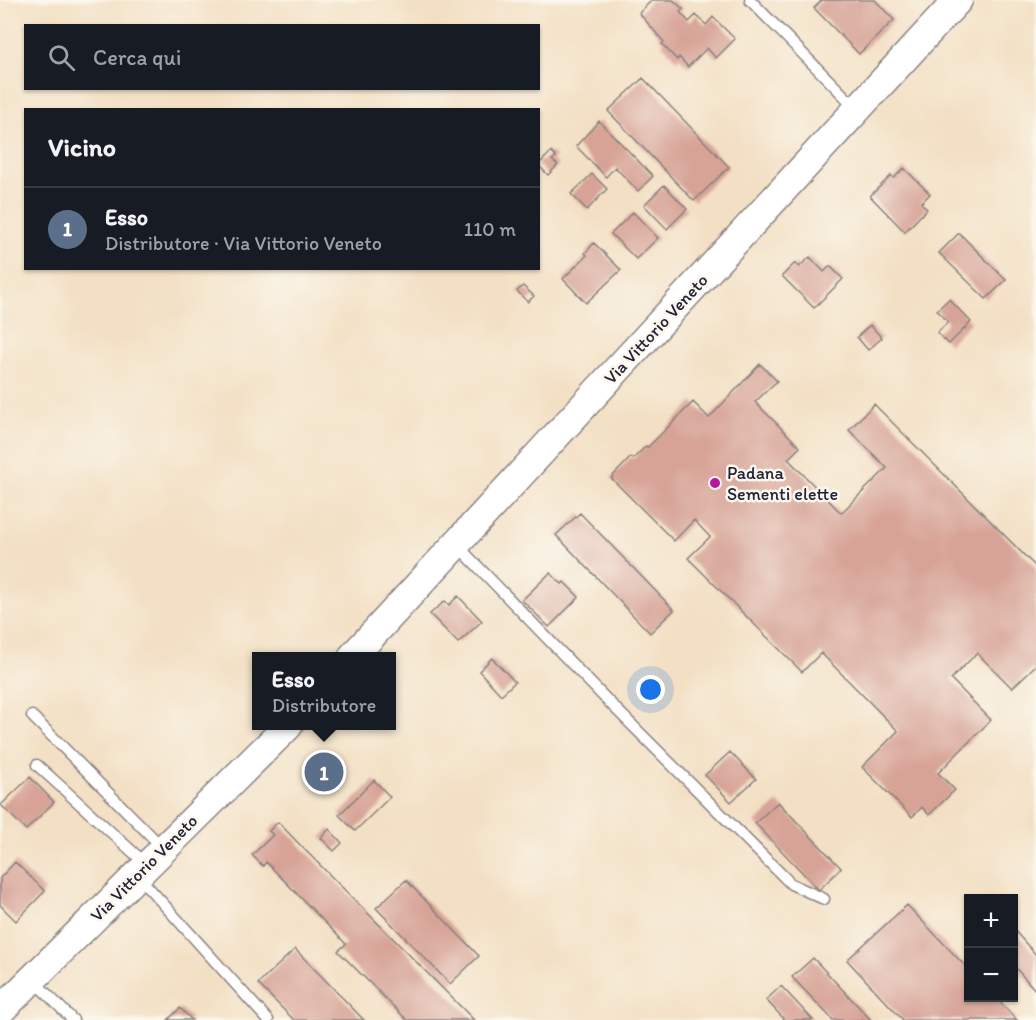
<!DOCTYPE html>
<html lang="it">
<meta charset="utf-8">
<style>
body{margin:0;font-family:Itim,sans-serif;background:#242831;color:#f1f3f6}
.controls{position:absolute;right:18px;bottom:18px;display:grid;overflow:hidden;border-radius:0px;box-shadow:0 2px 4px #0004}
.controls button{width:54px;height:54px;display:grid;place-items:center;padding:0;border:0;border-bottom:2px solid #363941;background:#171b24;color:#f1f3f6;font:30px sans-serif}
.you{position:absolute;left:651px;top:690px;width:21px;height:21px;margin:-15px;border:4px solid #fff;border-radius:50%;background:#1a73e8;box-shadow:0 0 0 9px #1a73e833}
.badge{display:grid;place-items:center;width:39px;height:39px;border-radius:50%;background:#b45309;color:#fff;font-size:20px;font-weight:700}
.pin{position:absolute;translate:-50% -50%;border:3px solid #fff;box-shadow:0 2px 6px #0006}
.popup{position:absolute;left:252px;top:652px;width:144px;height:78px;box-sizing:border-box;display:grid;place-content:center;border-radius:0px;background:#171b24;filter:drop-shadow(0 2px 4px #0005);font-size:20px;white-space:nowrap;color:#9ea1a6}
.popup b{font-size:22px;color:#f1f3f6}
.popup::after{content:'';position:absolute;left:50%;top:100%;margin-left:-12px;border:12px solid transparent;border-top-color:#171b24}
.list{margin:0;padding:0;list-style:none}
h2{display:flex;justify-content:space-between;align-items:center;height:78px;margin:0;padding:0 24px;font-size:26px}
h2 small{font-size:20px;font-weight:400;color:#9ea1a6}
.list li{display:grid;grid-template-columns:39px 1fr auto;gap:18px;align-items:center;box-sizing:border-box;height:84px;padding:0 24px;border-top:2px solid #363941}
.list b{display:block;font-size:22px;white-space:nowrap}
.list p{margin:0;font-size:20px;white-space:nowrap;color:#9ea1a6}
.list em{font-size:20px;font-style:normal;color:#9ea1a6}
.icon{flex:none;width:33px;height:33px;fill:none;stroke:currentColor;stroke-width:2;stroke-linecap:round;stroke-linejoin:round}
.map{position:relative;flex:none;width:1036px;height:1020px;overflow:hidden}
.search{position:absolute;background:#171b24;box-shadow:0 2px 4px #0004;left:24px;top:24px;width:516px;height:66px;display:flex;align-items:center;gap:15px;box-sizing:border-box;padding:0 21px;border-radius:0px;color:#9ea1a6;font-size:22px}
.panel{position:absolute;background:#171b24;box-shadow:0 2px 4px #0004;left:24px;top:108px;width:516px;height:162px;border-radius:0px}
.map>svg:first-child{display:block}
.building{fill:#d7a396}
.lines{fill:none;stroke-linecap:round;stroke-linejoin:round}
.service-casing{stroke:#8a8180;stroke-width:13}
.secondary-casing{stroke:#8a8180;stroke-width:31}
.service{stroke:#fff;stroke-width:10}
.secondary{stroke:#fff;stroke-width:28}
.poi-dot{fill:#b5179e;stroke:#fbf7ec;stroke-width:2}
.labels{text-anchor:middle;stroke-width:5;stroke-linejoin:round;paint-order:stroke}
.street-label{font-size:18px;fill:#22223b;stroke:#fbf7ec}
.poi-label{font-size:18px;fill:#22223b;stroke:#fbf7ec;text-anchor:start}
</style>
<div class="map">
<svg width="1036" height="1020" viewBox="0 0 1036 1020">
<rect width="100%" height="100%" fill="#fbf7ec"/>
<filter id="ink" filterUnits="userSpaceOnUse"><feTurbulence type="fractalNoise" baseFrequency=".0167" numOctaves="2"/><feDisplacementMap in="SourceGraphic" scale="12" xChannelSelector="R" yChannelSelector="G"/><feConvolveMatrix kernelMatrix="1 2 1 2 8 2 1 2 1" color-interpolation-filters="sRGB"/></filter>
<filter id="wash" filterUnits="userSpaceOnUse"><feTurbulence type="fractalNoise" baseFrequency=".008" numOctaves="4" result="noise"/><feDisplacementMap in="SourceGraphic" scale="24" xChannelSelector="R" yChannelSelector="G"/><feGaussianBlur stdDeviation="1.35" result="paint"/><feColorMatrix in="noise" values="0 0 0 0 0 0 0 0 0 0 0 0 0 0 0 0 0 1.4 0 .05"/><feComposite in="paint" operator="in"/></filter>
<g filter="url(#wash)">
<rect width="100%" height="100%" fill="#f3e0c4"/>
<g id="blocks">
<path class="building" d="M 652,0 L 673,0 L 683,9 L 680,12 L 689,22 L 696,15 L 706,25 L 713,17 L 735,39 L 716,58 L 707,48 L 688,67 L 679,57 L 677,60 L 662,44 L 664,42 L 639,13 Z
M 822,0 L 875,0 L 894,20 L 859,54 L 814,8 Z
M 643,78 L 729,167 L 694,201 L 608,111 Z
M 599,121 L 653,176 L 638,191 L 615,167 L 606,177 L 576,146 Z
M 551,152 L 556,157 L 552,160 L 558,165 L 548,175 L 538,165 L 538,159 L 541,162 Z
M 904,168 L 930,194 L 921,203 L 927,209 L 905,232 L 870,196 L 891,176 L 894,178 Z
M 592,174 L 607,189 L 587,210 L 571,194 Z
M 664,185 L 687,209 L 667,229 L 644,205 Z
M 633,212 L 658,238 L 636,259 L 611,234 Z
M 959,233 L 1006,280 L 986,299 L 939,253 Z
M 594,243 L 621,270 L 586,303 L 563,279 L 587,255 L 585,253 Z
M 810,257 L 824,272 L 830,266 L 843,279 L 814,308 L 782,276 L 795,263 L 799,267 Z
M 523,286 L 534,296 L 528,302 L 517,291 Z
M 949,299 L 971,322 L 949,344 L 937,333 L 948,322 L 937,310 Z
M 870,325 L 882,338 L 868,350 L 857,337 Z
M 760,364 L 777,381 L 755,402 L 800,447 L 788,459 L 841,513 L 887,468 L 849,430 L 874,404 L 1036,567 L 1036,665 L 1012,688 L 977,653 L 951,679 L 991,720 L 938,773 L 955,790 L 929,815 L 922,807 L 912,817 L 862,767 L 898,731 L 821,653 L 802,672 L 688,558 L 710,537 L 694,520 L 674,541 L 611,478 L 631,457 L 633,459 L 646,446 L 648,447 L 693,402 L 709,418 Z
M 580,513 L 674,610 L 650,633 L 556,535 Z
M 550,573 L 562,584 L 564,582 L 579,597 L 549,627 L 522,600 Z
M 458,596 L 482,621 L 458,643 L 430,614 L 445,601 L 449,605 Z
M 492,658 L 515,682 L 501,695 L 479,671 Z
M 323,752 L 344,773 L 326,791 L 305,770 Z
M 730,752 L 756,779 L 731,802 L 705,775 Z
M 30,777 L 54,802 L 26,830 L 1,805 Z
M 374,780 L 390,797 L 355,831 L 339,815 Z
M 778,802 L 841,868 L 819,890 L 755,823 Z
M 278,822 L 305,850 L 474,1020 L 407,1020 L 338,951 L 346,944 L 266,862 L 263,866 L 252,855 L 273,835 L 269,831 Z
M 329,829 L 342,843 L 334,851 L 321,838 Z
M 15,862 L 45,891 L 16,921 L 0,905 L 0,878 Z
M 406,880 L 479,956 L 450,984 L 376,908 Z
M 907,905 L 968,969 L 968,998 L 996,998 L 1017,1020 L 903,1020 L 847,960 Z
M 1014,930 L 1036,955 L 1036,991 L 1014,966 Z
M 295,949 L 364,1020 L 294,1020 L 258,984 Z
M 813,958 L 871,1020 L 833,1020 L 792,977 Z
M 781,986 L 813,1020 L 785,1020 L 766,1000 Z
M 180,1008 L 192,1020 L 168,1020 Z"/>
</g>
</g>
<g filter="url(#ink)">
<use href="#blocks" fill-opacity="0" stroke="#8a8180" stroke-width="1.5"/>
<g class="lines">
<defs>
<path id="service" d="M 750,0 L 857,109
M 458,546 L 606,699 L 791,884 L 824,899
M 32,716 L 163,848
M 37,765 L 146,864
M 139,877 L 268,1020
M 32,979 L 73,1020"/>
<path id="secondary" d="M 353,656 L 958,0
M 0,1011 L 288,726"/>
</defs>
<use href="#service" class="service-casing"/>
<use href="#secondary" class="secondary-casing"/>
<use href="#service" class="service"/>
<use href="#secondary" class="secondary"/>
</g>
</g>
<circle class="poi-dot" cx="715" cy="483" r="6"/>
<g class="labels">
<g class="street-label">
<text transform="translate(656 329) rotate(-47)" y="6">Via Vittorio Veneto</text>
<text transform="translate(144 868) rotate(-45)" y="6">Via Vittorio Veneto</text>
</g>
<g class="poi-label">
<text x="727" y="479">Padana<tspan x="727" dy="21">Sementi elette</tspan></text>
</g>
</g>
</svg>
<div class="controls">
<button>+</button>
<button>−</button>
</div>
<div class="you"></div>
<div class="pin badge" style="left:324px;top:772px;background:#5c6f8a">1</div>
<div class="popup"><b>Esso</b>Distributore</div>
<div class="search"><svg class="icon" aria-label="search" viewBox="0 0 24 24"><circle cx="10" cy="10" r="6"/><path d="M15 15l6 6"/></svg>Cerca qui</div>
<section class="panel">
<h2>Vicino<small></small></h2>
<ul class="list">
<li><span class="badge" style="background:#5c6f8a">1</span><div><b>Esso</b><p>Distributore · Via Vittorio Veneto</p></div><em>110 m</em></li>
</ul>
</section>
</div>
